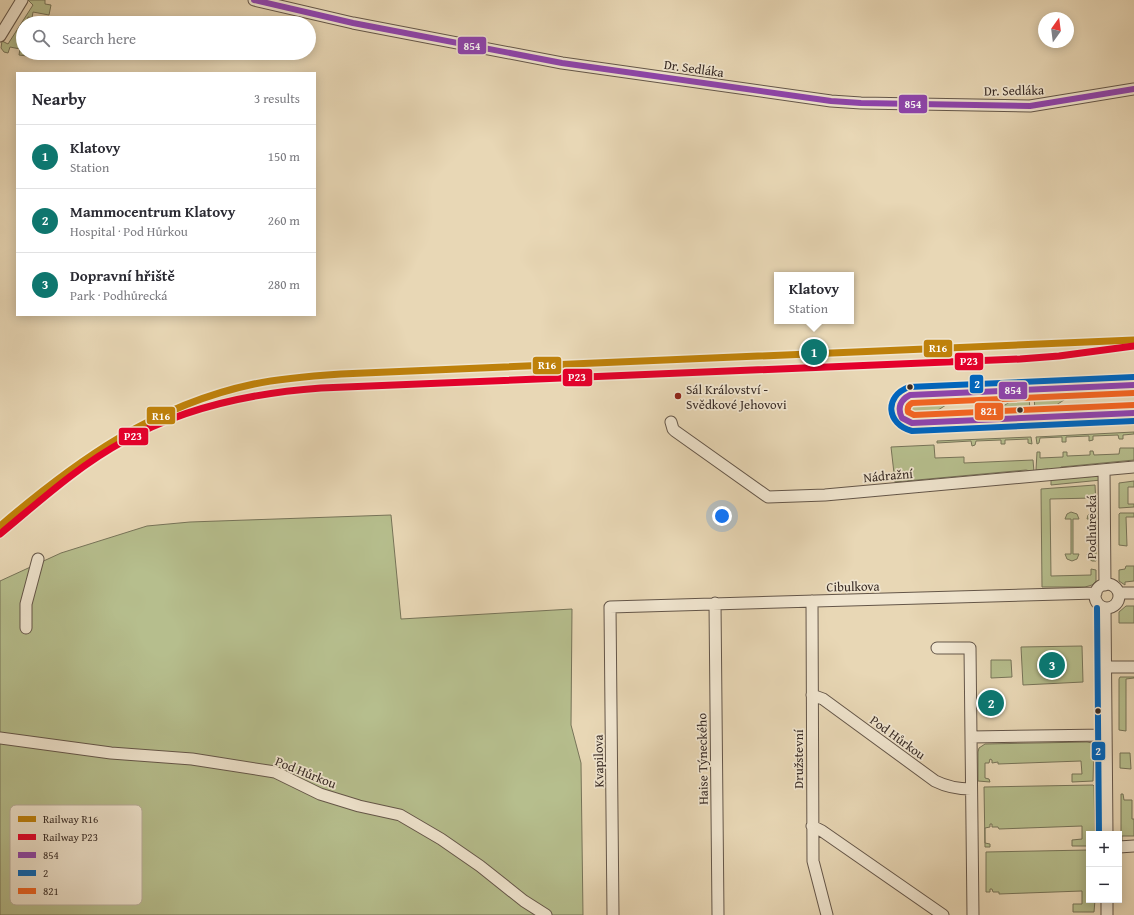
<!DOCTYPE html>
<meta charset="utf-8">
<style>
body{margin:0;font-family:"Gentium Book Plus",serif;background:#f7f7f7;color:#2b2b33}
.controls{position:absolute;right:12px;bottom:12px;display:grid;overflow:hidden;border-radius:0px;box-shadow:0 2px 10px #0003}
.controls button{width:36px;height:36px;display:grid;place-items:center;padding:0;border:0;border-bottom:1px solid #e1e1e2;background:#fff;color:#2b2b33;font:20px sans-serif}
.compass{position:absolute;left:1038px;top:12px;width:36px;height:36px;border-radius:50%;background:#fff;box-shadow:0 2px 10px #0003;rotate:14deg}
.you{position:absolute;left:722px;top:516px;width:14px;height:14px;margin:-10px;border:3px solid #fff;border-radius:50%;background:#1a73e8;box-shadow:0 0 0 6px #1a73e833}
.badge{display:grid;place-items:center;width:26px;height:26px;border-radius:50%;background:#0f766e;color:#fff;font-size:13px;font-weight:700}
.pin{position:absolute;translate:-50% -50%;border:2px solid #fff;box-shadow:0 1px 4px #0006}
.popup{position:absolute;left:774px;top:272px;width:80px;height:52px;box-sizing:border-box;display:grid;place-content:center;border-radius:0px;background:#fff;filter:drop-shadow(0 1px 3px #0005);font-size:13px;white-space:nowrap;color:#7c7c81}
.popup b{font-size:15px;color:#2b2b33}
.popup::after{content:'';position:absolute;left:50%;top:100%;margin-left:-8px;border:8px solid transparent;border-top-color:#fff}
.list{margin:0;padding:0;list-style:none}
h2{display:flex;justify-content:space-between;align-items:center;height:52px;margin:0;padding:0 16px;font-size:17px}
h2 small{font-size:13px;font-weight:400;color:#7c7c81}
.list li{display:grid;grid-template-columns:26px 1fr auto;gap:12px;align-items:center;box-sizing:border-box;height:64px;padding:0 16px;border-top:1px solid #e1e1e2}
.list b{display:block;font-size:15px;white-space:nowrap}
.list p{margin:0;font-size:13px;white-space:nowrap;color:#7c7c81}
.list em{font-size:13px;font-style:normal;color:#7c7c81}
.icon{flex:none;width:22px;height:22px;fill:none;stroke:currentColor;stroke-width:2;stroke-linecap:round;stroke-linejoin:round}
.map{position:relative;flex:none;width:1134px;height:915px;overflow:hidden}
.search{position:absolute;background:#fff;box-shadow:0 2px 10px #0003;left:16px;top:16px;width:300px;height:44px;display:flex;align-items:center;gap:10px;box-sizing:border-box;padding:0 14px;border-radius:22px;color:#7c7c81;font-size:15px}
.panel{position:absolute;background:#fff;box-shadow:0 2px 10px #0003;left:16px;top:72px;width:300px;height:244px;border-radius:0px}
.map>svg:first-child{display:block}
.green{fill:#b6be8d;stroke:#777459}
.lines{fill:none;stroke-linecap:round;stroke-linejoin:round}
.minor-casing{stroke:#645649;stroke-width:13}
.minor{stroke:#f0e5cf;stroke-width:11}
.bus-1-casing{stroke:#f0e5cf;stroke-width:9}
.bus-2-casing{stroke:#f0e5cf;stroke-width:9}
.bus-3-casing{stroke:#f0e5cf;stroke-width:9}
.bus-1{stroke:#8e44ad;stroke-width:6}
.bus-2{stroke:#0065bd;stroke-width:6}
.bus-3{stroke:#f26522;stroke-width:6}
.rail-1-casing{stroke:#f0e5cf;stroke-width:10}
.rail-2-casing{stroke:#f0e5cf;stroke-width:10}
.rail-1{stroke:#be810b;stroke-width:7}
.rail-2{stroke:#e4002b;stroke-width:7}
.bus-dot{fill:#382b25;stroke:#f0e5cf;stroke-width:1.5}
.poi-dot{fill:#8f2418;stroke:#f0e5cf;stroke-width:1.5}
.labels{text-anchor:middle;stroke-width:3.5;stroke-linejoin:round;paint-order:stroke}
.street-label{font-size:13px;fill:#382b25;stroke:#f0e5cf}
.poi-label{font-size:13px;fill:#382b25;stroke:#f0e5cf;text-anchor:start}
.key{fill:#f0e5cf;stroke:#b9ad9c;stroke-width:1}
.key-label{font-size:11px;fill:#382b25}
.line-badge{stroke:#f0e5cf;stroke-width:1.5}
.badge-label{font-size:11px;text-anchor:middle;font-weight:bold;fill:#fff}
</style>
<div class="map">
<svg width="1134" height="915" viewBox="0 0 1134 915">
<rect width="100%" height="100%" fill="#e8d7b5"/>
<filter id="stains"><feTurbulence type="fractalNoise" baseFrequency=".005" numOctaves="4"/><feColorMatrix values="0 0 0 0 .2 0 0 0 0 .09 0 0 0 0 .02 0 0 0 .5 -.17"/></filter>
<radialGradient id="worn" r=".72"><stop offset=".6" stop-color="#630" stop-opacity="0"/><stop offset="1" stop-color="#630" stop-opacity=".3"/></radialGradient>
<path class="green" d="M 28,0 L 45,0 L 45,4 L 51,5 L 49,15 L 33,12 L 32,18 L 28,17 L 27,23 L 23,23 L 23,44 L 22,52 L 28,53 L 27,56 L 19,55 L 20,49 L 10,47 L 8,53 L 4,52 L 1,48 L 2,41 L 8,44 L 33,5 Z
M 1069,392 L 1071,394 L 1070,396 C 1059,403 1048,412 1035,413 L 1034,394 Z
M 1029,394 L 1030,413 L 994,414 L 995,411 L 1018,397 Z
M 954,397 L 955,399 C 944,406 917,427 905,415 C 902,412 902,407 904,403 L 911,399 Z
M 1134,432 L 1134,434 L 1123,435 L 1123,439 L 1119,439 L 1118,435 L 1093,436 L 1093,440 L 1089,441 L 1089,436 L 1066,437 L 1066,442 L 1062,442 L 1062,437 L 1040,438 L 1039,443 L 1037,444 L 1036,437 Z
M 1031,437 L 1032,444 L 1028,443 L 1028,439 L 1005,440 L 1005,444 L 1001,444 L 1001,440 L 976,441 L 975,445 L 972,446 L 971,441 L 937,443 L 937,441 Z
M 934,445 L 935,458 L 964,457 L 964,463 L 1033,460 L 1034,472 L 1026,470 L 895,482 L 891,447 Z
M 1120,448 L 1134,448 L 1134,460 L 1061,467 L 1060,470 L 1049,471 L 1048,469 L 1036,470 L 1037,452 L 1040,452 L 1040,458 L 1063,457 L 1063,452 L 1067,452 L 1067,456 L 1090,455 L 1090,451 L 1093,451 L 1094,455 L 1119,454 Z
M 1097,476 L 1101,480 L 1051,485 L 1051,480 Z
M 1134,481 L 1134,487 L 1128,487 L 1128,504 L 1134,504 L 1134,507 L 1119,508 L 1119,483 Z
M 1095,485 L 1096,504 L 1093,504 L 1093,498 L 1050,499 L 1051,576 L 1091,575 L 1091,569 L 1096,570 L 1096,581 L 1092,585 L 1085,587 L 1042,587 L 1041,489 Z
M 1071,512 L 1077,514 L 1079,519 L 1073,519 L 1073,554 L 1079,554 L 1077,559 L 1072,561 L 1067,559 L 1065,554 L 1071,554 L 1071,519 L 1065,519 L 1067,514 Z
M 1091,512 L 1096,512 L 1096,561 L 1092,561 L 1088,558 L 1087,554 L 1093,553 L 1093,519 L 1087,519 L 1088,515 Z
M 1120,513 L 1134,513 L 1134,517 L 1126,517 L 1127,546 L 1119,545 L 1119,514 Z
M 391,515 L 401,619 L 572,609 L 571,725 L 581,763 L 583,915 L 0,915 L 0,581 L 61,553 L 147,526 L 190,522 Z
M 1126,566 L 1134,566 L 1134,581 L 1125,582 L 1125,585 L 1119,581 L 1119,570 L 1125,569 Z
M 1126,606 L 1134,606 L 1134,623 L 1119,623 L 1119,612 Z
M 1082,646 L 1083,682 L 1023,685 L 1021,647 Z
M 1011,660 L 1012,677 L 991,678 L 991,660 Z
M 1120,677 L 1134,677 L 1134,678 L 1126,679 L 1126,731 L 1119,730 L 1119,679 Z
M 1097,739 L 1101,741 L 1102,745 L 1101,779 L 1097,778 Z
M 1087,742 L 1092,743 L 1094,747 L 1093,781 L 1072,782 L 1072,774 L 1082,774 L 1081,761 L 998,764 L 998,762 L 992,763 L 992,760 L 990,759 L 989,763 L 985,763 L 985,778 L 989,779 L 990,782 L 978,781 L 978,752 L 979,748 L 985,744 Z
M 1120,753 L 1130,753 L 1131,769 L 1120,768 Z
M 1093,785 L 1094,786 L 1095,834 L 1089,834 L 1089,846 L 1072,846 L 1072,840 L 1082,839 L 1082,826 L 999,829 L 998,827 L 992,827 L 992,824 L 990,824 L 990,827 L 985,828 L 985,843 L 990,844 L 990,847 L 985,847 L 984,787 Z
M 1121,794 L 1123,794 L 1124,800 L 1132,800 L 1132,819 L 1134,819 L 1134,836 L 1122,836 L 1122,843 L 1121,843 Z
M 1089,850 L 1089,900 L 1095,900 L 1094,912 L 1073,912 L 1073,904 L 1082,904 L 1082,891 L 999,894 L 999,892 L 993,892 L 992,889 L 990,889 L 990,892 L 986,892 L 986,852 Z"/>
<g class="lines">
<defs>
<path id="minor" d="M 254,0 L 353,23 L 562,63 L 831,101 L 861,103 L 1030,106 L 1134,89
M 0,36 L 22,0
M 671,422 L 673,429 L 675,431 L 768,497 L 825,495 L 1134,467
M 1104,470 L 1105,585
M1095 596a12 12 0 1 1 24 0a12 12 0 1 1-24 0Z
M 1119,593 L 1134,593
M 812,601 L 813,861 L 827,915
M 715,603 L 718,915
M 1105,608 L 1107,834
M 26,628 L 26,604 L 38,559
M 937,648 L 970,648 L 973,915
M 1106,667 L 1134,667
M 812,695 L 823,699 L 935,781 C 947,787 958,789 971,789
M 971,737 L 1106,735
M 0,738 L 111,753 L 192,759 L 275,772 L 320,794 L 359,806 L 400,815 L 441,839 L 480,866 L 524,901 L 546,915
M 812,826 L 822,831 L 943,915
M 1119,847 L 1134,846
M 1107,900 L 1107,915
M 613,915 L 610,607 L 1096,593"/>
</defs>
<use href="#minor" class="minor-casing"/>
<use href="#minor" class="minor"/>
<defs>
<path id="bus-1" d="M 254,0 L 353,23 L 562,63 L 831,101 L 861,103 L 1030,106 L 1134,89
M 1134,385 L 910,395 C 900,400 897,408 902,418 L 912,423 L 1134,413"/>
<path id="bus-2" d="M 1134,377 L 909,387 C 884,396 886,424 912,431 L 1134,421
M 1097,608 L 1099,834"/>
<path id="bus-3" d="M 1134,405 L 914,415 L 908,412 C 907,408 908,405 912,403 L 1134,393"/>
</defs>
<use href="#bus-1" class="bus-1-casing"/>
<use href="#bus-2" class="bus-2-casing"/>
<use href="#bus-3" class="bus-3-casing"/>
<use href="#bus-1" class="bus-1"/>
<use href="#bus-2" class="bus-2"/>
<use href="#bus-3" class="bus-3"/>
<defs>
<path id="rail-1" d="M 0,526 C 76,461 154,405 254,384 C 283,378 312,376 341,374 L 1134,340"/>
<path id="rail-2" d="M 0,534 C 40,501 78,466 124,441 C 184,407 252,393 321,388 L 1020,359 L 1059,356 L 1134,346"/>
</defs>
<use href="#rail-1" class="rail-1-casing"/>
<use href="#rail-2" class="rail-2-casing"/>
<use href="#rail-1" class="rail-1"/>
<use href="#rail-2" class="rail-2"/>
</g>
<g class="bus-dot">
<circle cx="910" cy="387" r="3.5"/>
<circle cx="1020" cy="410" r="3.5"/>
<circle cx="1098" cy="711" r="3.5"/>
</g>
<circle class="poi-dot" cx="678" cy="396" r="4"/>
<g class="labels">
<g class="street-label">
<text transform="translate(694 68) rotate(8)" y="5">Dr. Sedláka</text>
<text transform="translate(1014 90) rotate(-1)" y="5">Dr. Sedláka</text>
<text transform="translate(888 475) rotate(-5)" y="5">Nádražní</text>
<text transform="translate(1091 527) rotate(-90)" y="5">Podhůrecká</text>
<text transform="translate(853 586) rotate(-1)" y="5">Cibulkova</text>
<text transform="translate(898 737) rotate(36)" y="5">Pod Hůrkou</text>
<text transform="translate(702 759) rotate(-91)" y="5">Haise Týneckého</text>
<text transform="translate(798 759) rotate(-90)" y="5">Družstevní</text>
<text transform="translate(598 761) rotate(-91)" y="5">Kvapilova</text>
<text transform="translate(306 772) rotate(22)" y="5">Pod Hůrkou</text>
</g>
<g class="poi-label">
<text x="686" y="394">Sál Království -<tspan x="686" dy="15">Svědkové Jehovovi</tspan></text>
</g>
</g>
<rect x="10" y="805" width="132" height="100" rx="6" class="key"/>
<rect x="18" y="816" width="18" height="6" fill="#be810b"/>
<rect x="18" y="834" width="18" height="6" fill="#e4002b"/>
<rect x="18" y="852" width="18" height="6" fill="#8e44ad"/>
<rect x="18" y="870" width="18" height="6" fill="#0065bd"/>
<rect x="18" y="888" width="18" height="6" fill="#f26522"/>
<g class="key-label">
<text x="43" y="823">Railway R16</text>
<text x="43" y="841">Railway P23</text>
<text x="43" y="859">854</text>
<text x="43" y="877">2</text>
<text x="43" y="895">821</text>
</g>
<g class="line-badge">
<rect x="457" y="36" width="30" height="19" rx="4" fill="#8e44ad"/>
<rect x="898" y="94" width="30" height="20" rx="4" fill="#8e44ad"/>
<rect x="923" y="339" width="30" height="19" rx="4" fill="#be810b"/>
<rect x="954" y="352" width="30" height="19" rx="4" fill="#e4002b"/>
<rect x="532" y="356" width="30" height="19" rx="4" fill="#be810b"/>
<rect x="562" y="368" width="31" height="19" rx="4" fill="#e4002b"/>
<rect x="969" y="374" width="15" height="20" rx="4" fill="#0065bd"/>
<rect x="998" y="381" width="30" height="19" rx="4" fill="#8e44ad"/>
<rect x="974" y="402" width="30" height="19" rx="4" fill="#f26522"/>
<rect x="146" y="406" width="30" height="19" rx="4" fill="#be810b"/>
<rect x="118" y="427" width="31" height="19" rx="4" fill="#e4002b"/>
<rect x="1091" y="741" width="15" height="20" rx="4" fill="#0065bd"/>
</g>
<g class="badge-label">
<text x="472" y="50">854</text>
<text x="913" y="108">854</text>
<text x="938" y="352">R16</text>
<text x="969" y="365">P23</text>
<text x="547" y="369">R16</text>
<text x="577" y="381">P23</text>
<text x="977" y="388">2</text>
<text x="1013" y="394">854</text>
<text x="989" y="415">821</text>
<text x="161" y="420">R16</text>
<text x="133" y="440">P23</text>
<text x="1098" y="755">2</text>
</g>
<rect width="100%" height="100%" filter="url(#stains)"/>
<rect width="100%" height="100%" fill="url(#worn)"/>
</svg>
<div class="controls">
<button>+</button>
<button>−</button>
</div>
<svg class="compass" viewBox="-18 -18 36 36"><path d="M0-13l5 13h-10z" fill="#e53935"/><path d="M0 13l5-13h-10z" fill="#7c7c81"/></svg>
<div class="you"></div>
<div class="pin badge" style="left:814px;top:352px">1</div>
<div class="popup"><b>Klatovy</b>Station</div>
<div class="pin badge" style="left:991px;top:703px">2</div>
<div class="pin badge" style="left:1052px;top:665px">3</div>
<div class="search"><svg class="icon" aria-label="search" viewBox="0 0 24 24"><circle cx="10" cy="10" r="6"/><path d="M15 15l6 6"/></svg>Search here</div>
<section class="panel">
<h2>Nearby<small>3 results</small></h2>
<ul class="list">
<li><span class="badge">1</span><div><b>Klatovy</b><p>Station</p></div><em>150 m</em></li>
<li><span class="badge">2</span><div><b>Mammocentrum Klatovy</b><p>Hospital · Pod Hůrkou</p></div><em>260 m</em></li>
<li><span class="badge">3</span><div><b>Dopravní hřiště</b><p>Park · Podhůrecká</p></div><em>280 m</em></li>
</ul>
</section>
</div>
